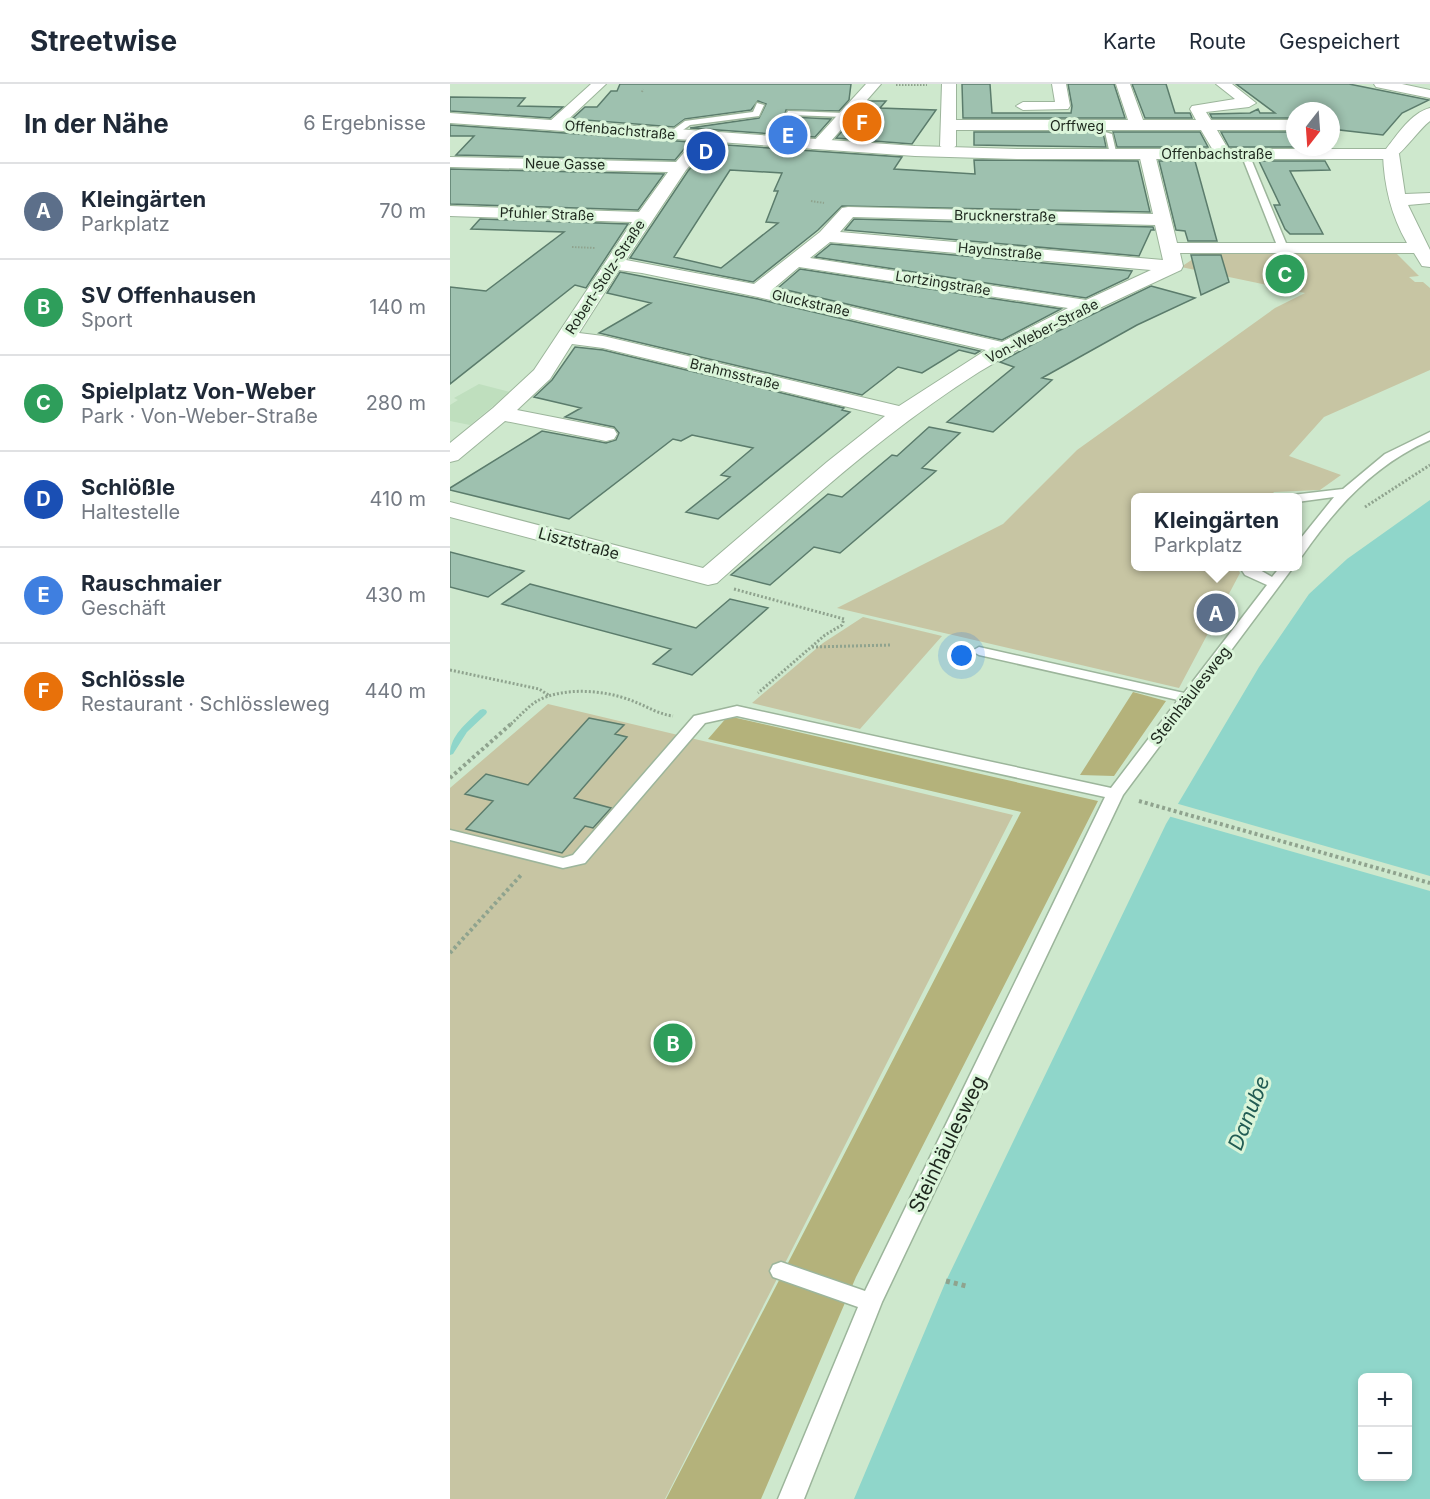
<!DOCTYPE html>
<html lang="de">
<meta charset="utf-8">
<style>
body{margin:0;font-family:Inter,sans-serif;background:#f2f2f3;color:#1f2937}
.controls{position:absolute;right:18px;bottom:18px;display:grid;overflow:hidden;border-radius:9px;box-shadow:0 3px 9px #0003}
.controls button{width:54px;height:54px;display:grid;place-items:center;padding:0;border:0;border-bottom:2px solid #e0e1e3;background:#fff;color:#1f2937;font:30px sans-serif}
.compass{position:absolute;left:836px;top:18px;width:54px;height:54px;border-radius:50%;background:#fff;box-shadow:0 3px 9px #0003;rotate:197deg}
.you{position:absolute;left:512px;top:572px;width:21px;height:21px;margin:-15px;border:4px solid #fff;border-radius:50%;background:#1a73e8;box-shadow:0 0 0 9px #1a73e833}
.badge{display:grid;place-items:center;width:39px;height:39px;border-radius:50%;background:#7c3aed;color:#fff;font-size:20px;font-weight:700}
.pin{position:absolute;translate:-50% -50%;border:3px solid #fff;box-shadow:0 2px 6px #0006}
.popup{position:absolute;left:681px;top:409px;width:171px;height:78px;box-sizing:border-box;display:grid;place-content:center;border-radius:9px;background:#fff;filter:drop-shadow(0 2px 4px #0005);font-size:20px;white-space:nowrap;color:#747a83}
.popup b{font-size:22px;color:#1f2937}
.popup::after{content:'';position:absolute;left:50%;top:100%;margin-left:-12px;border:12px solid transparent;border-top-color:#fff}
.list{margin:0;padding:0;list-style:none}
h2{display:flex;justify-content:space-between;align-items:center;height:78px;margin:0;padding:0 24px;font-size:26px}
h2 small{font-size:20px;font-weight:400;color:#747a83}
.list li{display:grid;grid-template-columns:39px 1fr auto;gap:18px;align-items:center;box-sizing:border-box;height:96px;padding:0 24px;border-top:2px solid #e0e1e3}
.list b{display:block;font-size:22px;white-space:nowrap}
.list p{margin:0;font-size:20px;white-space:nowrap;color:#747a83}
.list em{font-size:20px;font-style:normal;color:#747a83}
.map{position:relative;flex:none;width:980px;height:1415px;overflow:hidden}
header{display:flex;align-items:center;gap:36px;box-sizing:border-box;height:84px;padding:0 30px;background:#fff;border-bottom:2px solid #e0e1e3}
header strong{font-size:28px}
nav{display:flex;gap:33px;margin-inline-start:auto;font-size:21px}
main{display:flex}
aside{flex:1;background:#fff}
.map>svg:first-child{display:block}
.built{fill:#bfdfbe}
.green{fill:#c7c5a3}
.forest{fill:#b4b27b}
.water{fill:#8fd6ca;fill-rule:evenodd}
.pier{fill:#cee8cd}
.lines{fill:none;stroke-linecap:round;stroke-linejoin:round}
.stream{fill:#8fd6ca;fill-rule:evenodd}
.building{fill:#9ec1af;stroke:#5b7c6c;stroke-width:1.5;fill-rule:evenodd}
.service-casing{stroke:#9cb59b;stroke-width:3}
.minor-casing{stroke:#9cb59b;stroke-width:2}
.tertiary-casing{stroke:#9cb59b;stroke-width:2}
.path-far3{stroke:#8fa38e;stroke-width:2;stroke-dasharray:1.5 1.5;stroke-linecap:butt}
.path-far2{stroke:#8fa38e;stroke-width:3;stroke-dasharray:2 2;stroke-linecap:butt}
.path-far1{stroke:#8fa38e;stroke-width:4;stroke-dasharray:3 3;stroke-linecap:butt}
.path{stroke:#8fa38e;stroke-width:5;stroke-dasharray:4 4;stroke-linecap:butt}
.service{fill:#fff;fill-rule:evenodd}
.minor{fill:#fff;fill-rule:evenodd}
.tertiary{fill:#fff;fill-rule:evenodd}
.labels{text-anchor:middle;stroke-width:6;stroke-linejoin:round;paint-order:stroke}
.far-street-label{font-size:14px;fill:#1d271d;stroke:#dbf5da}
.street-label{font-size:16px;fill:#1d271d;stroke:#dbf5da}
.near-street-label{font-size:20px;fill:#1d271d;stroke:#dbf5da}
.near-water-label{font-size:21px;font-style:italic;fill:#225c54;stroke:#dbf5da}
</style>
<header>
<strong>Streetwise</strong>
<nav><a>Karte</a><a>Route</a><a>Gespeichert</a></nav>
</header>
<main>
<aside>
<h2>In der Nähe<small>6 Ergebnisse</small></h2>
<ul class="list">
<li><span class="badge" style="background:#5c6f8a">A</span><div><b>Kleingärten</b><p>Parkplatz</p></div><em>70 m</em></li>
<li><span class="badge" style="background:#2e9e5b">B</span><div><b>SV Offenhausen</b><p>Sport</p></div><em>140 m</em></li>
<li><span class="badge" style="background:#2e9e5b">C</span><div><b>Spielplatz Von-Weber</b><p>Park · Von-Weber-Straße</p></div><em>280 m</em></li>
<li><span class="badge" style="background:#1a4fb4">D</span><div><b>Schlößle</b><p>Haltestelle</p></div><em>410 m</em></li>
<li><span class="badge" style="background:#3f7fe0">E</span><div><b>Rauschmaier</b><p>Geschäft</p></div><em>430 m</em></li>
<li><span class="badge" style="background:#e8710a">F</span><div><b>Schlössle</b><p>Restaurant · Schlössleweg</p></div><em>440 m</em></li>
</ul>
</aside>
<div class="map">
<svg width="980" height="1415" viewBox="0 0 980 1415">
<rect width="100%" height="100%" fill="#cee8cd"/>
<path class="built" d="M 29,300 L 60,308 L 20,341 L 0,337 L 0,321 L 8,316 L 4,314 Z"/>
<path class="green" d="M 945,168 L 969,192 L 959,193 L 965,198 L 973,198 L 980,204 L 980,286 L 874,333 L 839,372 L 891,391 L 870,406 L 824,408 L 820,413 L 685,414 L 685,482 L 787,483 L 790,489 L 729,604 L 387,524 L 553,440 L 627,366 L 825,224 L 855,209 L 731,183 L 752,169 Z
M 413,533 L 492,552 L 410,645 L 302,619 L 373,559 Z
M 98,620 L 563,731 L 215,1415 L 0,1415 L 0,704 Z"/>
<path class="forest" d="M 683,608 L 716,617 L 664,692 L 630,691 Z
M 278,632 L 648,717 L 406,1193 L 311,1415 L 216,1415 L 571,728 L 258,655 Z"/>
<path class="water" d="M 980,416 L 980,1415 L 404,1415 L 496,1197 L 716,740 L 809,583 L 859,510 L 897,475 ZM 912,1294 L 958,1294 L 958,1392 L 912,1392 Z"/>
<path class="pier" d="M 725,719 L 980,792 L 980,807 L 718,732 Z"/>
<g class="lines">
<path class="stream" d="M 33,625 L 36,626 L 37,628 L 36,630 L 17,648 L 3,670 L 0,671 C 0,651 17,639 30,626 Z"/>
</g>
<path class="building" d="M 170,0 L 401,0 L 399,16 L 389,27 L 336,26 L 335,30 L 341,33 L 381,35 L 365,53 L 240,44 L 309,34 L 316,20 L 308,17 L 301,26 L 235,35 L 224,43 L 122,35 L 135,23 L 147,23 L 161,7 L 167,7 Z
M 512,0 L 540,0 L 542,29 L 621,29 L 622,22 L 618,0 L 664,0 L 675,34 L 513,34 Z
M 682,0 L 716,0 L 725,29 L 740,29 L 742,34 L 695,34 Z
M 786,0 L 899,0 L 979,16 L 952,29 L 933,51 L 881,45 L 881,27 L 845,27 L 845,34 L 762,34 L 760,30 L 800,29 L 808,25 L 810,29 L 825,29 Z
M 0,13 L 75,14 L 68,22 L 113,23 L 100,34 L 0,27 Z
M 419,17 L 436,17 L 430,24 L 486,26 L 462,60 L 386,54 Z
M 0,41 L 240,58 L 225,76 L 6,71 L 24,52 L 0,52 Z
M 524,48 L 653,48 L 656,63 L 524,61 Z
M 663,48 L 750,48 L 758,63 L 667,63 Z
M 771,48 L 845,48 L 845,63 L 779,63 Z
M 261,60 L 452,73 L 444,85 L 525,90 L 524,76 L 688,77 L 700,128 L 392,122 L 368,146 L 303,198 L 180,174 L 238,87 ZM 280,86 L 332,89 L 324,107 L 328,107 L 316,138 L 328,139 L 271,184 L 224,173 Z
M 709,77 L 745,77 L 767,157 L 738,157 L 735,147 L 726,146 Z
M 875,77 L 880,86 L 840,87 L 873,150 L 840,150 L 835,145 L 824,121 L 830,121 L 809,77 Z
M 0,85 L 214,90 L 188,126 L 0,120 Z
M 30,135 L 178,140 L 136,204 L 125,201 L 0,300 L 0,203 L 36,207 L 114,148 L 21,145 Z
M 404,135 L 703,143 L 704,146 L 701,146 L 689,172 L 395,146 Z
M 381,160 L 682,187 L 678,194 L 636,214 L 365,173 Z
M 741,171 L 771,171 L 779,198 L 751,211 Z
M 350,185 L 611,225 L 552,256 L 328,204 Z
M 170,188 L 308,215 L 530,267 L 525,270 L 509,266 L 472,289 L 448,283 L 412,311 L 149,249 L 201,219 L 157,209 Z
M 701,202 L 745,214 L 687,241 L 592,294 L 602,296 L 543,348 L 497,338 L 564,283 L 550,278 L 604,249 Z
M 125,263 L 153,266 L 394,324 L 392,326 L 400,328 L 268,435 L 236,428 L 280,393 L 271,391 L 303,364 L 242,351 L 231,357 L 223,355 L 119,435 L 0,406 L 0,404 L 92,347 L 156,359 L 166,356 L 169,349 L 164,343 L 115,333 L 131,324 L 84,313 L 102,296 Z
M 479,343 L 510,349 L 472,384 L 486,387 L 390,469 L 364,463 L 320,501 L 281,491 L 378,410 L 392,413 L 442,371 L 447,372 Z
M 0,468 L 74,487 L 38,513 L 0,503 Z
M 80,500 L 246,544 L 280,515 L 318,524 L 242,591 L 203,580 L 221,565 L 52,520 Z
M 139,634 L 174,641 L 165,650 L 177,653 L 124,714 L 161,724 L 143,744 L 135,742 L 112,769 L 16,745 L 43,717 L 15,710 L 36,690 L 78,701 Z"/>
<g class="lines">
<defs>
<path id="service" d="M 307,19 L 314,21 L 309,32 L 240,41 L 223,53 L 216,51 L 235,37 L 303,28 Z
M 338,27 L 395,29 L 399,31 L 395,33 L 341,31 L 337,29 Z
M 655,48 L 662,50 L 667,72 L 660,70 Z
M 795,67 L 799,70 L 838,164 L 836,166 L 828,164 L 791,70 Z
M 980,348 L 980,356 C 924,381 886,423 852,472 L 847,473 L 847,459 L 884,413 L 847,418 L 847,414 L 841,414 L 842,411 L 893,405 L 935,370 Z
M 789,482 L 803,482 L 822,493 L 831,482 L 844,482 L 673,711 L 432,1218 L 354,1415 L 328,1415 L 408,1223 L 323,1193 L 320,1187 L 323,1181 L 331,1178 L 415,1207 L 655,713 L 287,632 L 255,639 L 135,779 L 113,784 L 0,756 L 0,746 L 113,774 L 123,771 L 244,632 L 287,622 L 661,704 L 728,616 L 529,571 L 522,567 L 529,563 L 734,609 L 817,501 L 795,491 Z"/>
<path id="minor" d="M 141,0 L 156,0 L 109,44 L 99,44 L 96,41 L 99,38 Z
M 416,0 L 431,0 L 374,65 L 362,65 L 360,62 L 362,59 Z
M 492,0 L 506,0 L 506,36 L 678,36 L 666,0 L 680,0 L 693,36 L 746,36 L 740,25 L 742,22 L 785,15 L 766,0 L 782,0 L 806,19 L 799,23 L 756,28 L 761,36 L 845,36 L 845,46 L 767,46 L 781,70 L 773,75 L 767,73 L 751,46 L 506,46 L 506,62 L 498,67 L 490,62 Z
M 602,0 L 616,0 L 620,22 L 618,25 L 573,26 L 566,22 L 573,18 L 605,18 Z
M 924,0 L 952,0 L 980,6 L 980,14 L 926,3 Z
M 255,49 L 263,54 L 236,86 L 176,176 L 304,200 L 370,148 L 392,124 L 398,123 L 703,130 L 689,70 L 697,65 L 705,70 L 727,159 L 957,159 C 941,131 934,102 933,70 L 941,65 L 949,70 L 955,110 L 980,109 L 980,119 L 958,121 L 980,166 L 980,183 L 972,182 L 964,169 L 730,169 L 733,182 L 731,186 C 662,218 593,249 529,288 C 434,348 351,424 267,499 L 258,501 L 0,433 L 0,418 L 253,484 L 377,378 L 435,332 L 153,264 L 122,260 L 100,295 L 67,326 L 164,345 L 167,350 L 164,355 L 156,357 L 55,337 L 8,376 L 0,378 L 0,359 L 43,324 L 84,286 L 182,138 L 0,132 L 0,122 L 189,128 L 218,88 L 0,83 L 0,73 L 226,78 L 249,51 ZM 403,133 L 705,141 L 713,176 L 390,148 ZM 380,158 L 701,186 L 636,216 L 360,174 ZM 349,183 L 618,224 L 552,258 L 323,205 ZM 169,186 L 192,189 L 308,213 L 536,266 L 449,322 L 153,252 L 129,249 Z"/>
<path id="tertiary" d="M 980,24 L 980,37 C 969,45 950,73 941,75 L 567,75 L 465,72 L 0,39 L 0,29 L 465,62 L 567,65 L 936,65 C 948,50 961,29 980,24 Z"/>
</defs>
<use href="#service" class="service-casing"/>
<use href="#minor" class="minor-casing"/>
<use href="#tertiary" class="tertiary-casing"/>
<path class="path-far3" d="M 446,1 L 477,1
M 192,8 L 193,5
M 361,117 L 374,119
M 122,163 L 146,164"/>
<path class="path-far2" d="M 915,423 L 980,381
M 284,505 L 394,535 L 392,541 L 375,551 L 308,609
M 362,563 L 442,561
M 0,586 L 89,605 L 100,612
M 61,640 C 69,633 79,621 89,616 C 115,603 154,606 180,616 C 195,621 207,630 223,632"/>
<path class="path-far1" d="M 0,694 L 62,639
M 689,717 L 980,799
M 0,869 L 71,791"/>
<path class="path" d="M 496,1197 L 516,1202"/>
<use href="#service" class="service"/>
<use href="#minor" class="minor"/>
<use href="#tertiary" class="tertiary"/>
</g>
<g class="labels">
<g class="far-street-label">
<text x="627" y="47">Orffweg</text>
<text transform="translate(170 46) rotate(5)" y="5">Offenbachstraße</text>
<text x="767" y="75">Offenbachstraße</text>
<text transform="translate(115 80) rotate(1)" y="5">Neue Gasse</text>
<text transform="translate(97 130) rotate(2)" y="5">Pfuhler Straße</text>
<text transform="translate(555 132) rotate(1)" y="5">Brucknerstraße</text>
<text transform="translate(550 167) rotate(5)" y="5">Haydnstraße</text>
<text transform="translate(155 193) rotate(-57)" y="5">Robert-Stolz-Straße</text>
<text transform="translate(493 199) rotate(9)" y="5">Lortzingstraße</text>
<text transform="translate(361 219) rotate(13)" y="5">Gluckstraße</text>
<text transform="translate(592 247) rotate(-27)" y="5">Von-Weber-Straße</text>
<text transform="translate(285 290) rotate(14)" y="5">Brahmsstraße</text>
</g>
<g class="street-label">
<text transform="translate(129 459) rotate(15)" y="6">Lisztstraße</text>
<text transform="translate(740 611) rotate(-52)" y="6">Steinhäulesweg</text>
</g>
<g class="near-street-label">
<text transform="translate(497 1060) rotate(-64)" y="7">Steinhäulesweg</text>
</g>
<g class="near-water-label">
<text transform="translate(799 1029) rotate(-68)" y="7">Danube</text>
</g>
</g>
</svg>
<div class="controls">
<button>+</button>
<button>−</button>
</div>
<svg class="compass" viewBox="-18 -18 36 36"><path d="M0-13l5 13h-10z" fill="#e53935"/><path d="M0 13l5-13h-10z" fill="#747a83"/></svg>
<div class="you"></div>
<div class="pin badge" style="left:766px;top:529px;background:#5c6f8a">A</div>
<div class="popup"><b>Kleingärten</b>Parkplatz</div>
<div class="pin badge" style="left:223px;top:959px;background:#2e9e5b">B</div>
<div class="pin badge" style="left:835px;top:190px;background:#2e9e5b">C</div>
<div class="pin badge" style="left:256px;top:67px;background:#1a4fb4">D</div>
<div class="pin badge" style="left:338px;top:51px;background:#3f7fe0">E</div>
<div class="pin badge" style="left:412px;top:38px;background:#e8710a">F</div>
</div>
</main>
